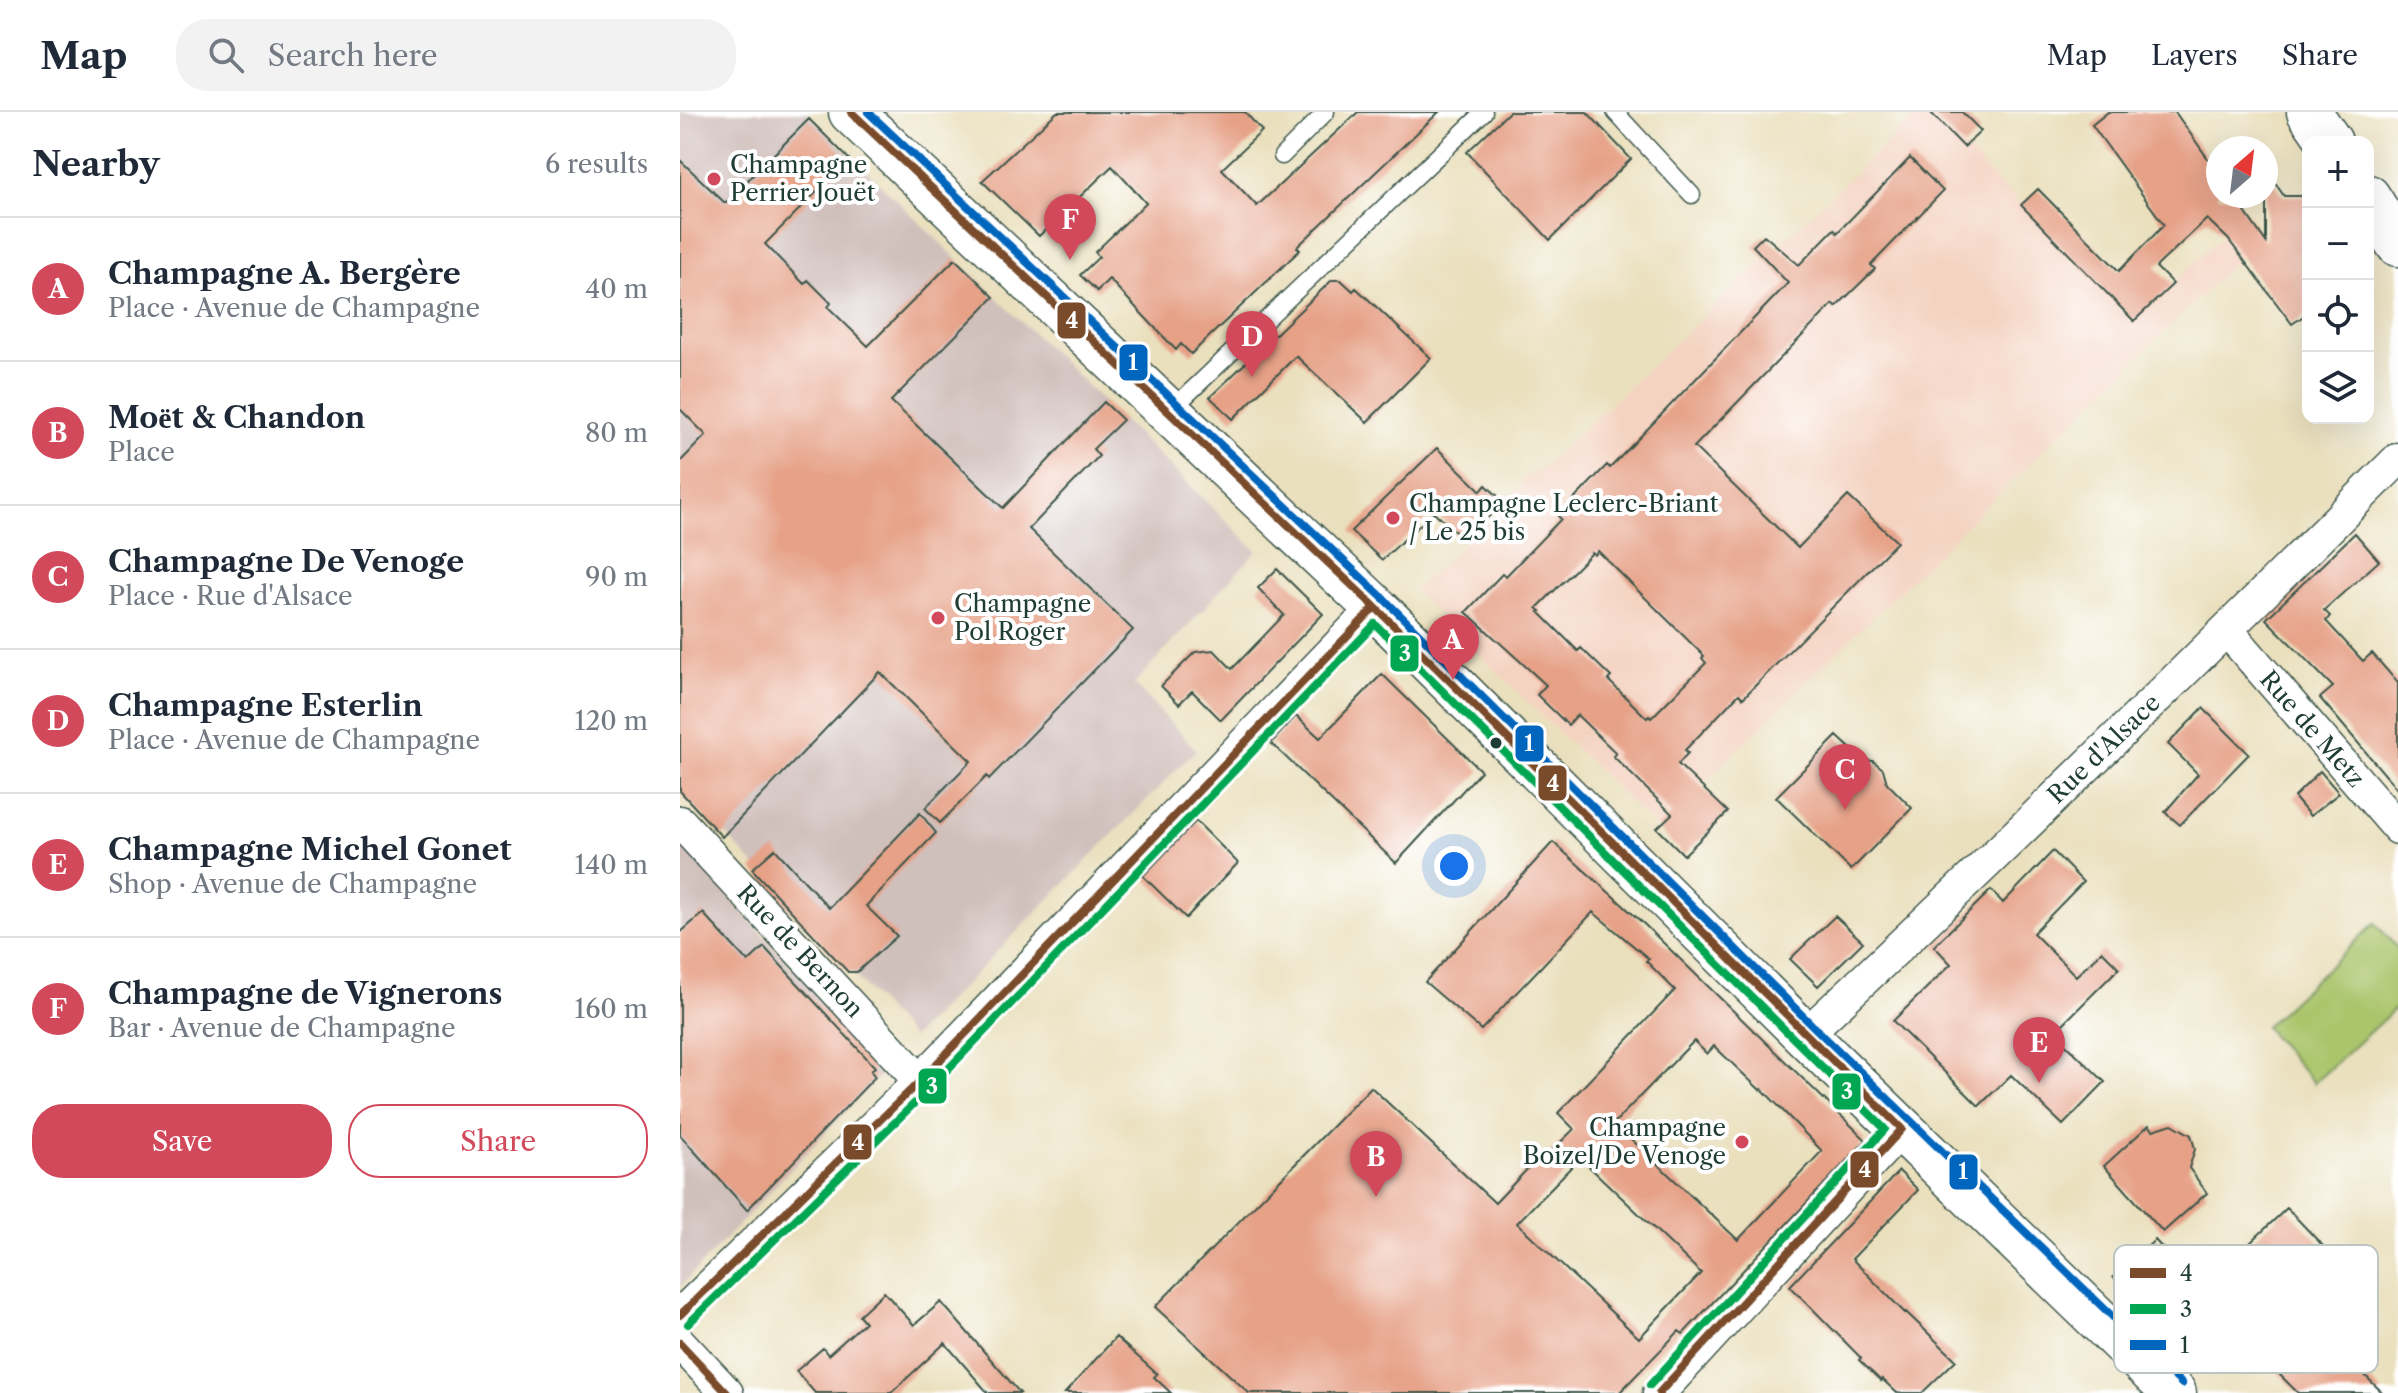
<!DOCTYPE html>
<meta charset="utf-8">
<style>
body{margin:0;font-family:"Libre Caslon Text",serif;background:#f2f2f3;color:#1f2937}
.controls{position:absolute;right:24px;top:24px;display:grid;overflow:hidden;border-radius:16px;box-shadow:0 8px 32px #0002}
.controls button{width:72px;height:72px;display:grid;place-items:center;padding:0;border:0;border-bottom:2px solid #e0e1e3;background:#fff;color:#1f2937;font:40px sans-serif}
.compass{position:absolute;left:1526px;top:24px;width:72px;height:72px;border-radius:50%;background:#fff;box-shadow:0 8px 32px #0002;rotate:28deg}
.you{position:absolute;left:774px;top:754px;width:28px;height:28px;margin:-20px;border:6px solid #fff;border-radius:50%;background:#1a73e8;box-shadow:0 0 0 12px #1a73e833}
.badge{display:grid;place-items:center;width:52px;height:52px;border-radius:50%;background:#d1495b;color:#fff;font-size:26px;font-weight:700}
.pin{position:absolute;translate:-50% -66px;filter:drop-shadow(0 2px 4px #0008)}
.pin::after{content:'';position:absolute;top:42px;width:28px;height:24px;background:inherit;clip-path:polygon(0 0,100% 0,50% 100%)}
.list{margin:0;padding:0;list-style:none}
h2{display:flex;justify-content:space-between;align-items:center;height:104px;margin:0;padding:0 32px;font-size:34px}
h2 small{font-size:26px;font-weight:400;color:#747a83}
.list li{display:grid;grid-template-columns:52px 1fr auto;gap:24px;align-items:center;box-sizing:border-box;height:144px;padding:0 32px;border-top:2px solid #e0e1e3}
.list b{display:block;font-size:30px;white-space:nowrap}
.list p{margin:0;font-size:26px;white-space:nowrap;color:#747a83}
.list em{font-size:26px;font-style:normal;color:#747a83}
.actions{display:flex;gap:16px;padding:24px 32px}
.actions a{flex:1;padding:18px 0;border:2px solid #d1495b;border-radius:32px;text-align:center;font-size:28px;color:#d1495b}
.actions .main{background:#d1495b;color:#fff}
.icon{flex:none;width:44px;height:44px;fill:none;stroke:currentColor;stroke-width:2;stroke-linecap:round;stroke-linejoin:round}
.map{position:relative;flex:none;width:1718px;height:1281px;overflow:hidden}
header{display:flex;align-items:center;gap:48px;box-sizing:border-box;height:112px;padding:0 40px;background:#fff;border-bottom:2px solid #e0e1e3}
header strong{font-size:38px}
nav{display:flex;gap:44px;margin-inline-start:auto;font-size:28px}
.search{width:560px;height:72px;background:#f2f2f3;display:flex;align-items:center;gap:20px;box-sizing:border-box;padding:0 28px;border-radius:32px;color:#747a83;font-size:30px}
main{display:flex}
aside{flex:1;background:#fff}
.map>svg:first-child{display:block}
.built{fill:#f4d3c1}
.industrial{fill:#d0c0bc}
.green{fill:#aac56c;stroke:#648150;stroke-width:2}
.building{fill:#e6a187;fill-rule:evenodd}
.lines{fill:none;stroke-linecap:round;stroke-linejoin:round}
.service-casing{stroke:#3d5549;stroke-width:19}
.minor-casing{stroke:#3d5549;stroke-width:35}
.secondary-casing{stroke:#3d5549;stroke-width:47}
.primary-casing{stroke:#3d5549;stroke-width:47}
.service{stroke:#fff;stroke-width:16}
.minor{stroke:#fff;stroke-width:32}
.secondary{stroke:#fff;stroke-width:44}
.primary{stroke:#fff;stroke-width:44}
.bus-1-casing{stroke:#fff;stroke-width:14}
.bus-2-casing{stroke:#fff;stroke-width:14}
.bus-3-casing{stroke:#fff;stroke-width:14}
.bus-1{stroke:#7a4b2a;stroke-width:8}
.bus-2{stroke:#00a651;stroke-width:8}
.bus-3{stroke:#0065bd;stroke-width:8}
.poi-dot{fill:#d1495b;stroke:#fff;stroke-width:3}
.bus-dot{fill:#1f3d34;stroke:#fff;stroke-width:3}
.labels{text-anchor:middle;stroke-width:8;stroke-linejoin:round;paint-order:stroke}
.poi-label{font-size:24px;fill:#1f3d34;stroke:#fff;text-anchor:start}
.street-label{font-size:24px;fill:#1f3d34;stroke:#fff}
.key{fill:#fff;stroke:#bcc5c2;stroke-width:2}
.key-label{font-size:22px;fill:#1f3d34}
.line-badge{stroke:#fff;stroke-width:3}
.badge-label{font-size:22px;text-anchor:middle;font-weight:bold;fill:#fff}
</style>
<header>
<strong>Map</strong>
<div class="search"><svg class="icon" aria-label="search" viewBox="0 0 24 24"><circle cx="10" cy="10" r="6"/><path d="M15 15l6 6"/></svg>Search here</div>
<nav><a>Map</a><a>Layers</a><a>Share</a></nav>
</header>
<main>
<aside>
<h2>Nearby<small>6 results</small></h2>
<ul class="list">
<li><span class="badge">A</span><div><b>Champagne A. Bergère</b><p>Place · Avenue de Champagne</p></div><em>40 m</em></li>
<li><span class="badge">B</span><div><b>Moёt &amp; Chandon</b><p>Place</p></div><em>80 m</em></li>
<li><span class="badge">C</span><div><b>Champagne De Venoge</b><p>Place · Rue d'Alsace</p></div><em>90 m</em></li>
<li><span class="badge">D</span><div><b>Champagne Esterlin</b><p>Place · Avenue de Champagne</p></div><em>120 m</em></li>
<li><span class="badge">E</span><div><b>Champagne Michel Gonet</b><p>Shop · Avenue de Champagne</p></div><em>140 m</em></li>
<li><span class="badge">F</span><div><b>Champagne de Vignerons</b><p>Bar · Avenue de Champagne</p></div><em>160 m</em></li>
</ul>
<div class="actions"><a class="main">Save</a><a>Share</a></div>
</aside>
<div class="map">
<svg width="1718" height="1281" viewBox="0 0 1718 1281">
<rect width="100%" height="100%" fill="#fff"/>
<filter id="ink" filterUnits="userSpaceOnUse"><feTurbulence type="fractalNoise" baseFrequency=".0125" numOctaves="2"/><feDisplacementMap in="SourceGraphic" scale="16" xChannelSelector="R" yChannelSelector="G"/><feConvolveMatrix kernelMatrix="1 2 1 2 8 2 1 2 1" color-interpolation-filters="sRGB"/></filter>
<filter id="wash" filterUnits="userSpaceOnUse"><feTurbulence type="fractalNoise" baseFrequency=".006" numOctaves="4" result="noise"/><feDisplacementMap in="SourceGraphic" scale="32" xChannelSelector="R" yChannelSelector="G"/><feGaussianBlur stdDeviation="1.8" result="paint"/><feColorMatrix in="noise" values="0 0 0 0 0 0 0 0 0 0 0 0 0 0 0 0 0 1.4 0 .05"/><feComposite in="paint" operator="in"/></filter>
<g filter="url(#wash)">
<rect width="100%" height="100%" fill="#eae0be"/>
<path class="built" d="M 1240,0 L 1250,0 L 1454,209 L 1559,107 L 1576,130 L 977,716 L 734,479 L 786,430 L 784,428 L 844,371 L 842,368 L 850,361 L 854,364 Z"/>
<path class="industrial" d="M 0,0 L 126,0 L 577,439 L 454,572 L 516,638 L 232,926 L 0,672 Z
M 0,730 L 205,958 L 0,1175 Z"/>
<path class="green" d="M 1695,811 L 1718,837 L 1718,894 L 1634,971 L 1585,915 Z"/>
<g id="blocks">
<path class="building" d="M 377,0 L 565,0 L 582,19 L 542,57 L 577,94 L 678,0 L 759,0 L 617,135 L 620,138 L 511,242 L 501,232 L 496,238 L 429,167 L 417,179 L 400,163 L 419,145 L 415,140 L 466,91 L 432,54 L 359,124 L 302,69 Z
M 829,0 L 907,0 L 951,47 L 870,128 L 787,40 Z
M 1250,0 L 1282,0 L 1301,19 L 1284,35 Z
M 1428,0 L 1495,0 L 1538,61 L 1538,84 L 1554,84 L 1586,130 L 1586,58 L 1604,84 L 1628,84 L 1628,201 L 1612,212 L 1548,127 L 1527,107 L 1476,155 L 1493,172 L 1454,209 L 1341,93 L 1358,77 L 1439,159 L 1484,113 L 1412,13 Z
M 129,7 L 169,47 L 85,132 L 124,172 L 128,168 L 151,191 L 148,195 L 188,234 L 275,147 L 314,185 L 211,289 L 323,396 L 424,290 L 443,308 L 413,337 L 419,344 L 349,417 L 453,518 L 309,667 L 307,664 L 260,711 L 245,696 L 291,649 L 200,560 L 42,725 L 0,679 L 0,350 L 26,323 L 0,297 L 0,48 L 45,91 Z
M 1230,46 L 1263,79 L 1191,153 L 1195,157 L 1156,195 L 1153,192 L 1014,335 L 1118,436 L 1168,384 L 1217,430 L 1063,586 L 1059,582 L 1005,638 L 1008,641 L 998,652 L 1048,700 L 1004,743 L 977,716 L 992,702 L 933,644 L 936,641 L 897,603 L 888,613 L 857,583 L 866,573 L 786,500 L 822,462 L 826,464 L 881,407 L 878,404 L 927,353 L 930,356 L 1108,171 L 1073,134 L 1084,123 L 1119,153 L 1154,117 L 1157,121 ZM 918,439 L 1024,544 L 1022,546 L 1026,551 L 971,606 L 969,604 L 967,606 L 928,568 L 931,565 L 901,536 L 898,539 L 859,500 L 861,499 L 857,496 L 912,441 L 915,443 Z
M 652,168 L 661,168 L 673,179 L 676,176 L 751,246 L 687,310 L 616,244 L 553,307 L 530,285 Z
M 757,336 L 801,379 L 806,373 L 824,390 L 784,428 L 754,400 L 702,448 L 671,419 Z
M 1675,421 L 1699,449 L 1644,498 L 1650,504 L 1646,509 L 1683,549 L 1692,541 L 1718,571 L 1718,678 L 1640,586 L 1653,575 L 1586,507 Z
M 597,457 L 643,502 L 541,608 L 512,579 L 499,592 L 481,574 L 515,540 L 534,538 L 552,557 L 604,503 L 578,476 Z
M 702,562 L 801,659 L 716,751 L 591,631 L 616,604 L 640,626 Z
M 1523,596 L 1569,642 L 1500,713 L 1485,700 L 1518,662 L 1488,632 Z
M 1157,624 L 1183,648 L 1193,649 L 1203,657 L 1207,671 L 1232,696 L 1171,758 L 1096,685 Z
M 1640,659 L 1659,681 L 1630,704 L 1614,685 Z
M 240,701 L 256,721 L 186,794 L 217,824 L 177,860 L 168,860 L 72,757 L 95,737 L 149,796 Z
M 516,709 L 558,751 L 506,806 L 463,764 Z
M 873,730 L 965,813 L 1186,1028 L 1003,1222 L 999,1219 L 939,1281 L 569,1281 L 475,1195 L 691,975 L 815,1091 L 855,1049 L 858,1052 L 894,1017 L 878,1001 L 995,878 L 966,849 L 969,847 L 913,800 L 801,918 L 745,870 ZM 1014,929 L 1027,942 L 1034,934 L 1080,978 L 1082,977 L 1142,1039 L 1058,1128 L 934,1011 ZM 900,1046 L 1021,1161 L 959,1226 L 837,1111 Z
M 1373,739 L 1403,770 L 1353,821 L 1396,864 L 1422,839 L 1439,856 L 1374,921 L 1425,970 L 1383,1013 L 1331,963 L 1299,994 L 1213,909 L 1271,852 L 1254,834 L 1311,778 L 1323,791 Z
M 23,801 L 68,850 L 84,835 L 195,955 L 191,959 L 195,965 L 67,1098 L 0,1023 L 0,821 Z
M 1155,804 L 1183,830 L 1138,874 L 1110,847 Z
M 1492,1012 L 1511,1023 L 1515,1037 L 1509,1056 L 1527,1081 L 1483,1120 L 1424,1054 L 1469,1013 L 1473,1018 Z
M 1219,1059 L 1238,1078 L 1172,1147 L 1225,1201 L 1226,1200 L 1276,1248 L 1242,1281 L 1217,1281 L 1202,1267 L 1201,1269 L 1179,1248 L 1181,1246 L 1110,1174 Z
M 1607,1096 L 1659,1151 L 1617,1192 L 1660,1233 L 1658,1237 L 1703,1281 L 1618,1281 L 1596,1259 L 1605,1251 L 1565,1207 L 1558,1213 L 1538,1192 L 1545,1185 L 1527,1167 L 1548,1147 L 1551,1149 Z
M 1475,1128 L 1495,1150 L 1455,1186 L 1433,1165 Z
M 204,1180 L 234,1213 L 261,1190 L 340,1281 L 308,1281 L 265,1231 L 211,1281 L 135,1281 L 116,1259 L 143,1236 L 148,1243 L 185,1210 L 179,1203 Z
M 436,1225 L 477,1262 L 474,1265 L 491,1281 L 385,1281 Z"/>
</g>
</g>
<g filter="url(#ink)">
<use href="#blocks" fill-opacity="0" stroke="#3d5549" stroke-width="2"/>
<g class="lines">
<defs>
<path id="service" d="M 935,0 L 1012,83
M 602,44 L 646,0
M 490,299 L 804,0"/>
<path id="minor" d="M 1547,518 L 1718,716
M 0,710 L 240,969
M 1125,923 C 1327,735 1523,542 1718,347
M 0,1203 L 240,969 L 695,495
M 0,1231 L 47,1281
M 979,1281 L 1222,1017"/>
<path id="secondary" d="M 171,0 L 695,495 L 1125,923 L 1494,1281"/>
<path id="primary" d="M 1629,0 L 1650,30
M 1688,85 L 1718,132"/>
</defs>
<use href="#service" class="service-casing"/>
<use href="#minor" class="minor-casing"/>
<use href="#secondary" class="secondary-casing"/>
<use href="#primary" class="primary-casing"/>
<use href="#service" class="service"/>
<use href="#minor" class="minor"/>
<use href="#secondary" class="secondary"/>
<use href="#primary" class="primary"/>
<defs>
<path id="bus-1" d="M 171,0 L 695,495 L 1222,1017 L 979,1281
M 0,1203 L 240,969 L 695,495
M 0,1231 L 47,1281"/>
<path id="bus-2" d="M 8,1212 L 249,977 L 695,512 L 1205,1017 L 970,1273"/>
<path id="bus-3" d="M 188,0 L 703,486 L 1133,914 L 1502,1272"/>
</defs>
<use href="#bus-1" class="bus-1-casing"/>
<use href="#bus-2" class="bus-2-casing"/>
<use href="#bus-3" class="bus-3-casing"/>
<use href="#bus-1" class="bus-1"/>
<use href="#bus-2" class="bus-2"/>
<use href="#bus-3" class="bus-3"/>
</g>
</g>
<g class="poi-dot">
<circle cx="34" cy="67" r="8"/>
<circle cx="713" cy="406" r="8"/>
<circle cx="258" cy="506" r="8"/>
<circle cx="1062" cy="1030" r="8"/>
</g>
<circle class="bus-dot" cx="816" cy="631" r="7"/>
<g class="labels">
<g class="poi-label">
<text x="50" y="61">Champagne<tspan x="50" dy="28">Perrier Jouët</tspan></text>
<text x="729" y="400">Champagne Leclerc-Briant<tspan x="729" dy="28">/ Le 25 bis</tspan></text>
<text x="274" y="500">Champagne<tspan x="274" dy="28">Pol Roger</tspan></text>
<text x="1046" y="1024" text-anchor="end">Champagne<tspan x="1046" dy="28">Boizel/De Venoge</tspan></text>
</g>
<g class="street-label">
<text transform="translate(1632 617) rotate(49)" y="8">Rue de Metz</text>
<text transform="translate(1424 637) rotate(-44)" y="8">Rue d'Alsace</text>
<text transform="translate(120 839) rotate(47)" y="8">Rue de Bernon</text>
</g>
</g>
<rect x="1434" y="1133" width="264" height="128" rx="12" class="key"/>
<rect x="1450" y="1156" width="36" height="10" fill="#7a4b2a"/>
<rect x="1450" y="1192" width="36" height="10" fill="#00a651"/>
<rect x="1450" y="1228" width="36" height="10" fill="#0065bd"/>
<g class="key-label">
<text x="1500" y="1169">4</text>
<text x="1500" y="1205">3</text>
<text x="1500" y="1241">1</text>
</g>
<g class="line-badge">
<rect x="376" y="189" width="31" height="39" rx="8" fill="#7a4b2a"/>
<rect x="438" y="231" width="31" height="39" rx="8" fill="#0065bd"/>
<rect x="709" y="522" width="31" height="39" rx="8" fill="#00a651"/>
<rect x="834" y="612" width="31" height="39" rx="8" fill="#0065bd"/>
<rect x="857" y="652" width="31" height="38" rx="8" fill="#7a4b2a"/>
<rect x="237" y="955" width="31" height="38" rx="8" fill="#00a651"/>
<rect x="1151" y="960" width="31" height="39" rx="8" fill="#00a651"/>
<rect x="162" y="1011" width="31" height="38" rx="8" fill="#7a4b2a"/>
<rect x="1169" y="1038" width="31" height="39" rx="8" fill="#7a4b2a"/>
<rect x="1268" y="1041" width="31" height="38" rx="8" fill="#0065bd"/>
</g>
<g class="badge-label">
<text x="392" y="216">4</text>
<text x="453" y="258">1</text>
<text x="725" y="549">3</text>
<text x="849" y="639">1</text>
<text x="873" y="679">4</text>
<text x="252" y="982">3</text>
<text x="1167" y="987">3</text>
<text x="178" y="1038">4</text>
<text x="1185" y="1065">4</text>
<text x="1283" y="1067">1</text>
</g>
</svg>
<div class="controls">
<button>+</button>
<button>−</button>
<button><svg class="icon" aria-label="locate" viewBox="0 0 24 24"><circle cx="12" cy="12" r="6"/><path d="M12 2v4M12 18v4M2 12h4M18 12h4"/></svg></button>
<button><svg class="icon" aria-label="layers" viewBox="0 0 24 24"><path d="M12 4l9 5-9 5-9-5zM3 14l9 5 9-5"/></svg></button>
</div>
<svg class="compass" viewBox="-18 -18 36 36"><path d="M0-13l5 13h-10z" fill="#e53935"/><path d="M0 13l5-13h-10z" fill="#747a83"/></svg>
<div class="you"></div>
<div class="pin badge" style="left:773px;top:568px">A</div>
<div class="pin badge" style="left:696px;top:1085px">B</div>
<div class="pin badge" style="left:1165px;top:698px">C</div>
<div class="pin badge" style="left:572px;top:265px">D</div>
<div class="pin badge" style="left:1359px;top:971px">E</div>
<div class="pin badge" style="left:390px;top:148px">F</div>
</div>
</main>
